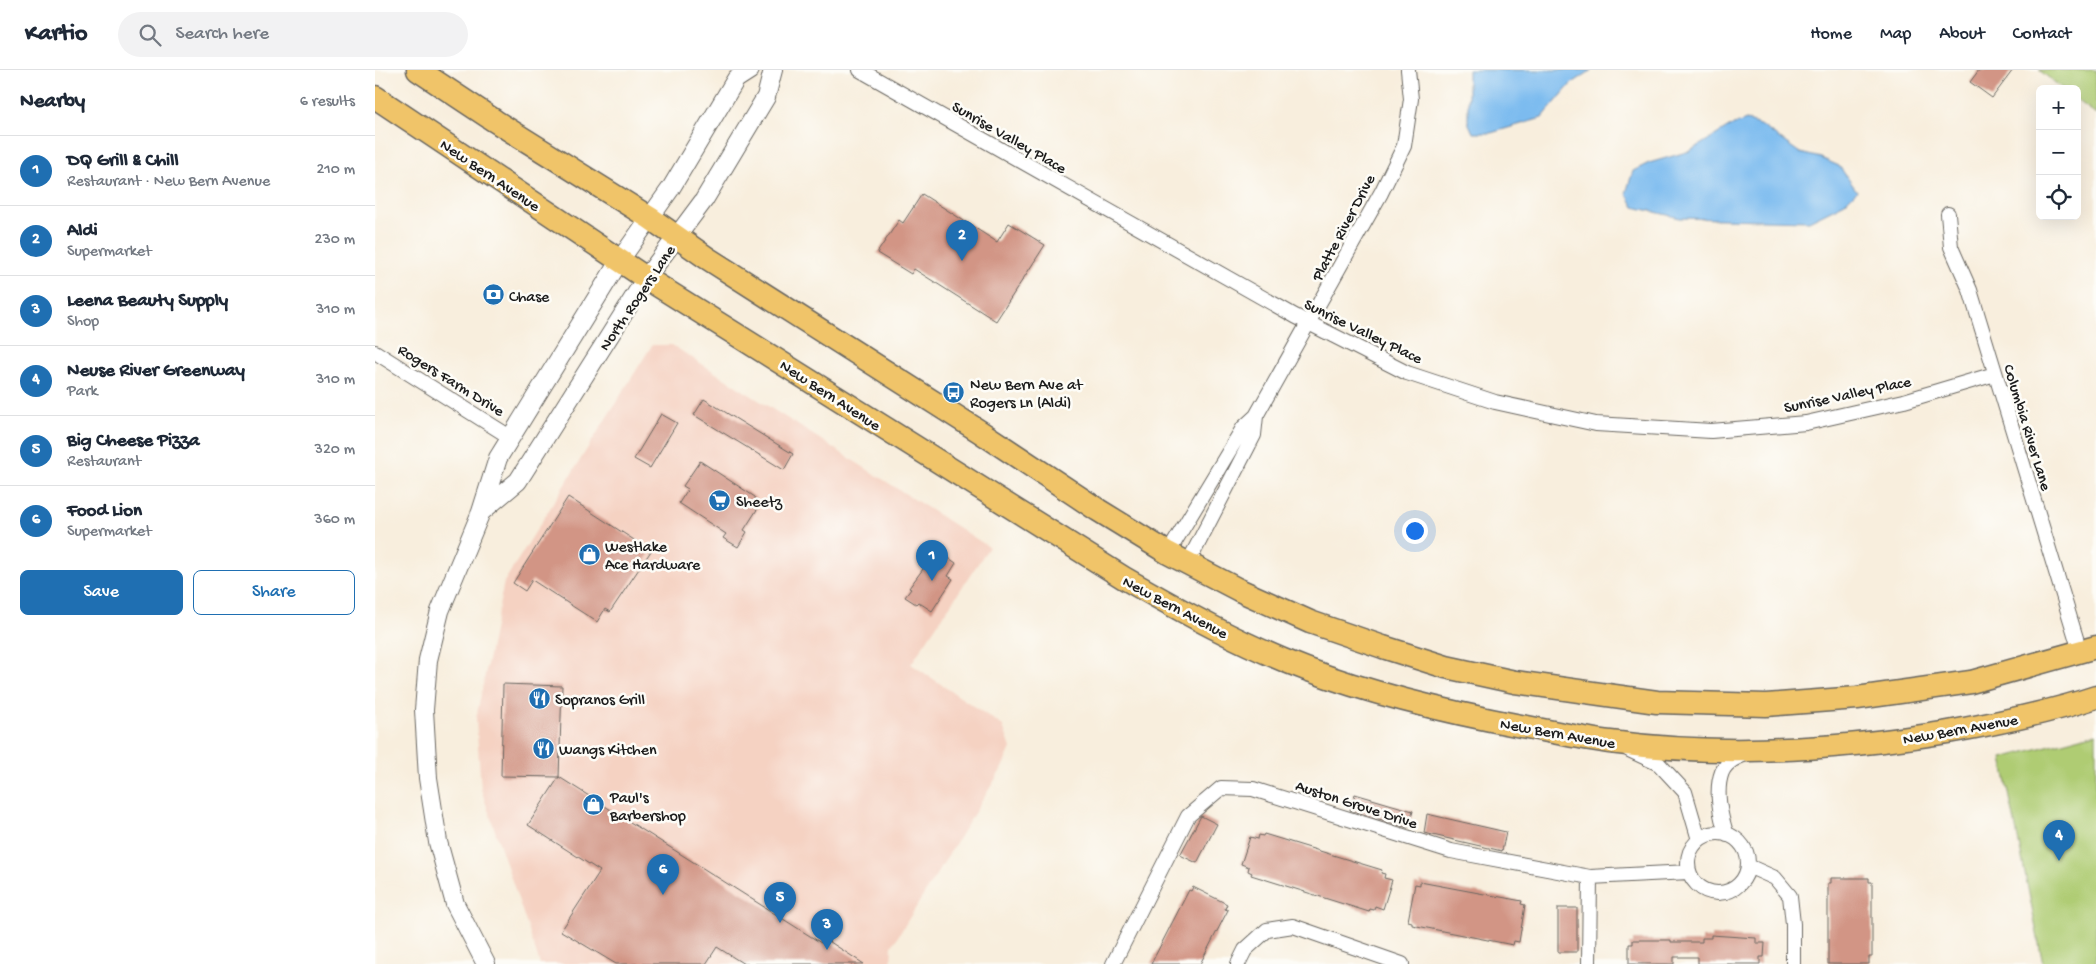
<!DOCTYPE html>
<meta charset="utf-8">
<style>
body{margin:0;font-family:"Gochi Hand",sans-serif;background:#f2f2f3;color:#1f2937}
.controls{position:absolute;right:15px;top:15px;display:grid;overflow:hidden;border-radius:8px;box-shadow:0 5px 20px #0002}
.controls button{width:45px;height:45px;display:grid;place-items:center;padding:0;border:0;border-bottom:1px solid #e0e1e3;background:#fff;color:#1f2937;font:25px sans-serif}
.you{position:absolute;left:1039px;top:460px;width:18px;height:18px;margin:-12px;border:4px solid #fff;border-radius:50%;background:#1a73e8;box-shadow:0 0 0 8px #1a73e833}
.badge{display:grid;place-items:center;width:32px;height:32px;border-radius:50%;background:#1f6fb2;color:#fff;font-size:16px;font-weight:700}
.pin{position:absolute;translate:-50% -41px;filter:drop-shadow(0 1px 2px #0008)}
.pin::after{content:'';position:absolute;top:26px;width:18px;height:15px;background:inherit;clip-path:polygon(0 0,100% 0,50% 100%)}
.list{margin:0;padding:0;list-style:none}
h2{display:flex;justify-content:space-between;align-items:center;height:65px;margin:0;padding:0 20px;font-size:21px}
h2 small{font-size:16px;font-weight:400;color:#747a83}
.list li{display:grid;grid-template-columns:32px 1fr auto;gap:15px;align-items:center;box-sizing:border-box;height:70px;padding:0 20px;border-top:1px solid #e0e1e3}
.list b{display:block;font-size:19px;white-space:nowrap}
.list p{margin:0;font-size:16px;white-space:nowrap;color:#747a83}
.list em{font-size:16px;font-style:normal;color:#747a83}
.actions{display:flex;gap:10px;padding:15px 20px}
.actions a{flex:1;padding:11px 0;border:1px solid #1f6fb2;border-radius:8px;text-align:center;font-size:18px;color:#1f6fb2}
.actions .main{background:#1f6fb2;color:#fff}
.icon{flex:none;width:28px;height:28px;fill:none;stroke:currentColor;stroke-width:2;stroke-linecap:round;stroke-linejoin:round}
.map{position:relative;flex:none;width:1721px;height:894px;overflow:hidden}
header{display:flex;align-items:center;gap:30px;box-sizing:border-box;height:70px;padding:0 25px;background:#fff;border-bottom:1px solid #e0e1e3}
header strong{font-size:24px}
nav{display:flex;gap:28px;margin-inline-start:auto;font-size:18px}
.search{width:350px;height:45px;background:#f2f2f3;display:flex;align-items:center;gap:12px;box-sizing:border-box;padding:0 18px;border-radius:28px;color:#747a83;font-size:19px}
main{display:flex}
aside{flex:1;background:#fff}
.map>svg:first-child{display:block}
.built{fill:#f5d2c2}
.green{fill:#afcc73;stroke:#667448}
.water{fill:#7bbbef;stroke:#4c6c86}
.building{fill:#d29585}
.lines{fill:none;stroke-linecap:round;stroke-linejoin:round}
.minor-casing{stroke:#696660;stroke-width:16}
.tertiary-casing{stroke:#696660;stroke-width:20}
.primary-casing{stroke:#696660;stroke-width:25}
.minor{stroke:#fff;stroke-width:14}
.tertiary{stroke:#fff;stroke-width:18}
.primary{stroke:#f0c469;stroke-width:22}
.labels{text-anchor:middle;stroke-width:5;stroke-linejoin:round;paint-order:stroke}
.street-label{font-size:16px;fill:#1c1c1c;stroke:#fdfcf7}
.poi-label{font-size:16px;fill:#1c1c1c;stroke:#fdfcf7;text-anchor:start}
</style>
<header>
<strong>Kartio</strong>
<div class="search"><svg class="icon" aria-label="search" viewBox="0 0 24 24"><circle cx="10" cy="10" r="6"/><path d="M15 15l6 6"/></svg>Search here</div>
<nav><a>Home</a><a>Map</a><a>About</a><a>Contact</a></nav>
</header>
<main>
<aside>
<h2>Nearby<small>6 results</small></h2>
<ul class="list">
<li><span class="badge">1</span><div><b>DQ Grill &amp; Chill</b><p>Restaurant · New Bern Avenue</p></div><em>210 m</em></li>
<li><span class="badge">2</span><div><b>Aldi</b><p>Supermarket</p></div><em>230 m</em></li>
<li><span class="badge">3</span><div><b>Leena Beauty Supply</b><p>Shop</p></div><em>310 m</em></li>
<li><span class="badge">4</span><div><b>Neuse River Greenway</b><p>Park</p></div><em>310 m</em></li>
<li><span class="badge">5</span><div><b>Big Cheese Pizza</b><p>Restaurant</p></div><em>320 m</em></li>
<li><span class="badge">6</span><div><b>Food Lion</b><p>Supermarket</p></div><em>360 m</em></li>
</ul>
<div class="actions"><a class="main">Save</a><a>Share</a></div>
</aside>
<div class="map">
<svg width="1721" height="894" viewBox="0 0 1721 894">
<rect width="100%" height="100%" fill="#fdfcf7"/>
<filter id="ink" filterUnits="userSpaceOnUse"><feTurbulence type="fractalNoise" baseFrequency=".02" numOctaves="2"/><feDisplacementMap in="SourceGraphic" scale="10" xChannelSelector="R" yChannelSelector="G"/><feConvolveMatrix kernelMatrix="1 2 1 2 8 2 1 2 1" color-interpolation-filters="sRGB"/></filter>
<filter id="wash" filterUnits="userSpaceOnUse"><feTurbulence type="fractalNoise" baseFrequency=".0096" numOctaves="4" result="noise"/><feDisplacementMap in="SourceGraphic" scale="20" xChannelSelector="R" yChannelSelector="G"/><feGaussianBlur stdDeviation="1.12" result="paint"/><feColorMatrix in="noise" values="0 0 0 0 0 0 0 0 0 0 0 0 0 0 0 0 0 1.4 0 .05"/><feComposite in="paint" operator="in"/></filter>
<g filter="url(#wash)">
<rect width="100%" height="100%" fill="#f8eedd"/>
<path class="built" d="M 277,275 L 297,275 L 614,477 L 536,594 L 628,656 L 636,678 L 626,700 L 517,876 L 516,894 L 165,894 L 106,719 L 101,649 L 129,512 Z"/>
<path class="green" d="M 1664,0 L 1721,0 L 1721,44 L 1702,30 L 1702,19 L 1688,19 Z
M 1721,663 L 1721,894 L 1668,894 L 1627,688 Z"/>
<path class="water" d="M 1093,0 L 1217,0 L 1196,14 L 1167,48 L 1116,63 L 1098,63 L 1093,52 Z
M 1371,50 L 1387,56 L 1425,83 L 1446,88 L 1464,96 L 1482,121 L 1470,133 L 1434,151 L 1305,148 L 1259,137 L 1251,123 L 1258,101 L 1274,93 L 1315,81 L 1354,57 Z"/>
<g id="blocks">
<path class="building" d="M 1604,0 L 1638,0 L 1617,28 L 1595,12 Z
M 547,124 L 622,172 L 634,153 L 670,175 L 621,251 L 539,199 L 536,204 L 502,183 L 524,150 L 528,153 Z
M 329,329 L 418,384 L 409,400 L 319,345 Z
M 286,344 L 302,353 L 275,398 L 259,389 Z
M 325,391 L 380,427 L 383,438 L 369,460 L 372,462 L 363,477 L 348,468 L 351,464 L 304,433 L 313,419 L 308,416 Z
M 193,427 L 276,481 L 235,542 L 230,539 L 222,552 L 157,510 L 150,521 L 138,513 Z
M 562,480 L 581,493 L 573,506 L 578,509 L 557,541 L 543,532 L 541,534 L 530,527 L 536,519 L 534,518 Z
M 128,614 L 187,616 L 184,707 L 126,706 Z
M 184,707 L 446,873 L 449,868 L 489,894 L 369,894 L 342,877 L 331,894 L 241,894 L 186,861 L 225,801 L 153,755 Z
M 980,724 L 1038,741 L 1033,758 L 975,740 Z
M 1052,744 L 1131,762 L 1127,781 L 1049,763 Z
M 826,746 L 842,754 L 822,793 L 805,785 Z
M 889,764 L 1007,800 L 1006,803 L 1010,804 L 1009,808 L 1017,810 L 1008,839 L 1000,836 L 999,840 L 995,839 L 994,842 L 876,805 L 877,803 L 873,801 L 874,797 L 866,794 L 875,767 L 883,769 L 884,765 L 888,766 Z
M 1456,808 L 1494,808 L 1494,812 L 1497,812 L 1497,887 L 1494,887 L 1494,894 L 1453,894 L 1453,813 L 1456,813 Z
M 1045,812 L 1147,831 L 1146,834 L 1150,835 L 1144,872 L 1139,871 L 1138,875 L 1037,855 L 1037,852 L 1033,851 L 1040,814 L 1045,815 Z
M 818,817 L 852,834 L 850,839 L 853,840 L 825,894 L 776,894 L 814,820 L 816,821 Z
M 1183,838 L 1202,838 L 1202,882 L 1183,882 Z
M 1336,865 L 1381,868 L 1381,873 L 1390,873 L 1389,887 L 1385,887 L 1385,894 L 1323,894 L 1323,887 L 1299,887 L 1299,894 L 1254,894 L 1254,874 L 1258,874 L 1258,870 L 1296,870 L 1296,872 L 1327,872 L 1327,868 L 1336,868 Z"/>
</g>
</g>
<g filter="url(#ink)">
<use href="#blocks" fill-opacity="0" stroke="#696660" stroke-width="1"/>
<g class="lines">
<defs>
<path id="minor" d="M 485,0 L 920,246 L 1032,303 L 1120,332 L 1221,354 L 1336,361 L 1431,353 L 1529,331 L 1620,304
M 1573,144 L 1576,177 L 1595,220 L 1705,581
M 0,282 L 135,367
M 793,483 L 868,358 L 881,346 L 1006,123 L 1029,76 L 1036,29 L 1033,0
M 813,493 L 879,365 L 881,346
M 1254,680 L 1284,694 L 1310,722 L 1324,770
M1313 793a30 30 0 1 1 60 0a30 30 0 1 1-60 0Z
M 1352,765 C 1345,746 1340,720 1347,702 C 1352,691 1363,687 1373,683
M 1373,796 L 1400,808 L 1415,826 L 1418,854 L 1418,894
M 738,894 L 813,746 L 846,718 L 878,719 L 1076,781 L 1215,807 L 1314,802
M 863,894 L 870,880 L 892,860 L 918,856 L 1027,894
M 1214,894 L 1215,807"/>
<path id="tertiary" d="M 106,442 L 143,411 L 271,208 L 329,130 L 391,27 L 398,0
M 111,894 L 80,834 L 63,772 L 53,708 L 49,640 L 53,590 L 65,541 L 106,442 L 123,388 L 245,190 L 296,118 L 361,9 L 375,0"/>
<path id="primary" d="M 43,0 L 120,51 L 275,148 L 332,188 L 604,361 L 723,440 L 793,483 L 864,520 L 935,552 L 1008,577 L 1071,597 L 1140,612 L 1282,632 L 1391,635 L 1482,628 L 1596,612 L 1721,577
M 0,27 L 271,208 L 749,508 C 808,542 867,575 931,599 C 1000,625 1072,642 1146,656 C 1175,661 1205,668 1235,672 C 1347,687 1462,680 1573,662 C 1623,653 1673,643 1721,627"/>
</defs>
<use href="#minor" class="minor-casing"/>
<use href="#tertiary" class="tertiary-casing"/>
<use href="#primary" class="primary-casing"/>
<use href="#minor" class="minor"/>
<use href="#tertiary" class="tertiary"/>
<use href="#primary" class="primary"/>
</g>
</g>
<defs>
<symbol id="bank-disc" viewBox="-11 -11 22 22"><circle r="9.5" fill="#1f6fb2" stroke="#fdfcf7"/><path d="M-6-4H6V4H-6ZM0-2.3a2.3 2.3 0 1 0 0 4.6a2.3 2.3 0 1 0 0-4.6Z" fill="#fff"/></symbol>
<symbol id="bus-disc" viewBox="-11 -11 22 22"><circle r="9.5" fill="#1f6fb2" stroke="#fdfcf7"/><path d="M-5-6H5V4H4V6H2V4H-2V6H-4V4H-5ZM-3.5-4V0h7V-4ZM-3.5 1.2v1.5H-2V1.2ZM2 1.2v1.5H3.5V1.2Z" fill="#fff"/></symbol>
<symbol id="supermarket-disc" viewBox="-11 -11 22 22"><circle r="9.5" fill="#1f6fb2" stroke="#fdfcf7"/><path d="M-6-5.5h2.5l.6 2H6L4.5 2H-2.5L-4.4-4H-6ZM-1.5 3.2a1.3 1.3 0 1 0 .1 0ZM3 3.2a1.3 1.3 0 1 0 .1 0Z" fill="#fff"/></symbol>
<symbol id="shop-disc" viewBox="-11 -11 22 22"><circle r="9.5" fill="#1f6fb2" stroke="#fdfcf7"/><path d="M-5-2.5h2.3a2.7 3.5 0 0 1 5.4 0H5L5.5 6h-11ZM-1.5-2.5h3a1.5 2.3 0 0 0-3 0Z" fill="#fff"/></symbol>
<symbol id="restaurant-disc" viewBox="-11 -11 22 22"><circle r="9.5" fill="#1f6fb2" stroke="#fdfcf7"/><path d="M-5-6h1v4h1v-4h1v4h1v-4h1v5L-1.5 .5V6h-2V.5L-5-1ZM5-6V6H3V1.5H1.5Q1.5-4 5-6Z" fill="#fff"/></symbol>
</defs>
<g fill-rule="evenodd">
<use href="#bank-disc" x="106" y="212" width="25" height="25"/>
<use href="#bus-disc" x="566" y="310" width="25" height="25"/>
<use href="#supermarket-disc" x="332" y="418" width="25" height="25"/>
<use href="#shop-disc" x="202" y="472" width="25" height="25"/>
<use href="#restaurant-disc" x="152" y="616" width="25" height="25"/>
<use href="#restaurant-disc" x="156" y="666" width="25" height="25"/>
<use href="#shop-disc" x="206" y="722" width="25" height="25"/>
</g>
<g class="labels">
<g class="street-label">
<text transform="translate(635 66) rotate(30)" y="6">Sunrise Valley Place</text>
<text transform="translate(116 104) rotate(34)" y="6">New Bern Avenue</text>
<text transform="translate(967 157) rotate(-62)" y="6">Platte River Drive</text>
<text transform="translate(261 227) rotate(-56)" y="6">North Rogers Lane</text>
<text transform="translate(989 260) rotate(26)" y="6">Sunrise Valley Place</text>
<text transform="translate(77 309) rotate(32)" y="6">Rogers Farm Drive</text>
<text transform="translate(1472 323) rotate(-12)" y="6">Sunrise Valley Place</text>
<text transform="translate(456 324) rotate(33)" y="6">New Bern Avenue</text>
<text transform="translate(1654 357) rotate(73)" y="6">Columbia River Lane</text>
<text transform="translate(801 536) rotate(28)" y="6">New Bern Avenue</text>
<text transform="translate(1585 658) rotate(-10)" y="6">New Bern Avenue</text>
<text transform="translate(1183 662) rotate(10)" y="6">New Bern Avenue</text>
<text transform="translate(982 733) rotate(18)" y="6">Auston Grove Drive</text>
</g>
<g class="poi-label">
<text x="134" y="231">Chase</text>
<text x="595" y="319">New Bern Ave at<tspan x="595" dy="18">Rogers Ln (Aldi)</tspan></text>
<text x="361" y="436">Sheetz</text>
<text x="230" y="481">Westlake<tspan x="230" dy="18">Ace Hardware</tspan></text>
<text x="180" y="634">Sopranos Grill</text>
<text x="184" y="684">Wangs Kitchen</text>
<text x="235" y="732">Paul's<tspan x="235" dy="18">Barbershop</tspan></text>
</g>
</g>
</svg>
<div class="controls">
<button>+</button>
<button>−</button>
<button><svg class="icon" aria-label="locate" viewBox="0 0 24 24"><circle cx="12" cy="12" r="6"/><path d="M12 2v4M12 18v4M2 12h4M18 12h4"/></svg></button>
</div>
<div class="you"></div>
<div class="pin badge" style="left:557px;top:511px">1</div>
<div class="pin badge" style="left:587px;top:191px">2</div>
<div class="pin badge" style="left:452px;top:880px">3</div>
<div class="pin badge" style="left:1684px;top:791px">4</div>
<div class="pin badge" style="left:405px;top:853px">5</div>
<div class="pin badge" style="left:288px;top:825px">6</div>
</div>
</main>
